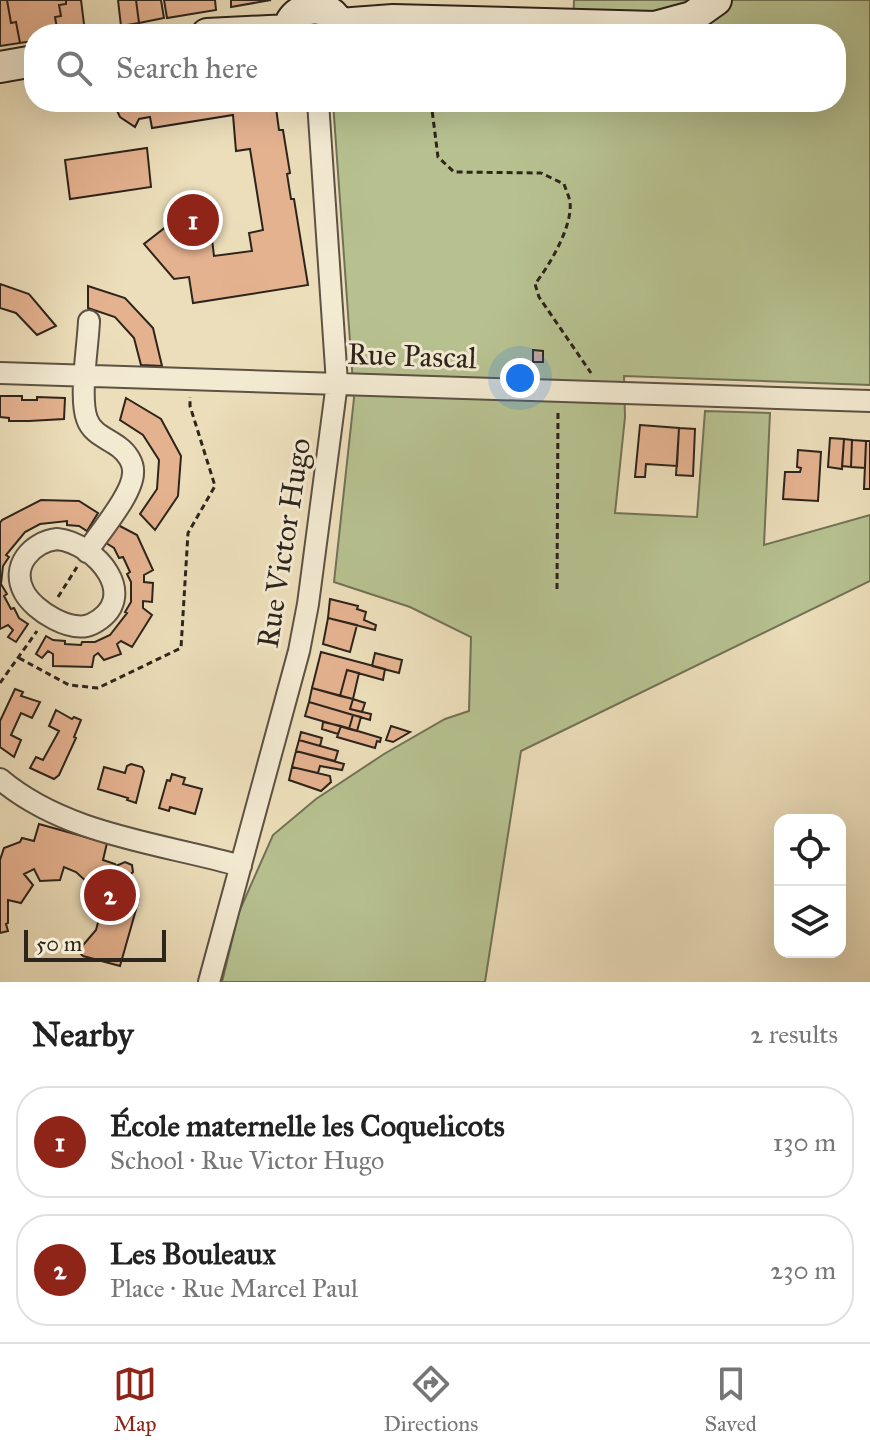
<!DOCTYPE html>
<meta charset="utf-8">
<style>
body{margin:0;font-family:"IM FELL Great Primer",serif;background:#f6f6f6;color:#222}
.controls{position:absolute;right:24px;bottom:24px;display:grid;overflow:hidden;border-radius:16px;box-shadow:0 8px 32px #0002}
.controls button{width:72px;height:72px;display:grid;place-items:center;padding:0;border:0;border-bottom:2px solid #e0e0e0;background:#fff;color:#222;font:40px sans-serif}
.scale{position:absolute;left:24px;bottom:20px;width:142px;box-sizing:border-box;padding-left:8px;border:4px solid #2d241b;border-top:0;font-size:22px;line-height:28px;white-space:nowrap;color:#2d241b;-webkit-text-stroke:6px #f3ead2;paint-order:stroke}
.you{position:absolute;left:520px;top:378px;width:28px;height:28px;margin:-20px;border:6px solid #fff;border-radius:50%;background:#1a73e8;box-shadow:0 0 0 12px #1a73e833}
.badge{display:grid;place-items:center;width:52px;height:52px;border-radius:50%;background:#8f2418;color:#fff;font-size:26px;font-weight:700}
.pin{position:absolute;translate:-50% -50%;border:4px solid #fff;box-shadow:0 2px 8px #0006}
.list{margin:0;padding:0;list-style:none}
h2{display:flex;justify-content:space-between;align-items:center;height:104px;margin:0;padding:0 32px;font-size:34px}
h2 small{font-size:26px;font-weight:400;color:#767676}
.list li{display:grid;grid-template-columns:52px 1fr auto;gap:24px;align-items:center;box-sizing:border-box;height:112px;margin:0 16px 16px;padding:0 16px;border:2px solid #e0e0e0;border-radius:32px}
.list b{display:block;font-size:30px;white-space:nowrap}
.list p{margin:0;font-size:26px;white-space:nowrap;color:#767676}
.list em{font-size:26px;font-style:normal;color:#767676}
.icon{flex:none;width:44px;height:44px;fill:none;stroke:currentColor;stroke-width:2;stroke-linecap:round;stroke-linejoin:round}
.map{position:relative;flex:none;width:870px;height:982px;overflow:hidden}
.search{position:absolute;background:#fff;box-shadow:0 8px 32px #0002;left:24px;right:24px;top:24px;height:88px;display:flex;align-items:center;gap:20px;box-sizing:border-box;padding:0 28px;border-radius:32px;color:#767676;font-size:30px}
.sheet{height:360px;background:#fff}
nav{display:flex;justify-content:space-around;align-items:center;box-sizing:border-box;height:112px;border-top:2px solid #e0e0e0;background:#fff;font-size:22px;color:#767676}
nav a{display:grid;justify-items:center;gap:4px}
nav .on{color:#8f2418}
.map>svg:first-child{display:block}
.green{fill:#b7c190;stroke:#727256;stroke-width:2}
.building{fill:#e5b290;stroke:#2d241b;stroke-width:2}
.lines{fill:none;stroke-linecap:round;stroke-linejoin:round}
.street-casing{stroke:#5d5243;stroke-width:24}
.secondary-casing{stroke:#2d241b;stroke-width:34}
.path{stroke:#2d241b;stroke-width:3;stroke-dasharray:6 4;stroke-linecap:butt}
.street{stroke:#f3ead2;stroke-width:20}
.secondary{stroke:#f3ead2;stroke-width:30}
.labels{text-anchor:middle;stroke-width:6;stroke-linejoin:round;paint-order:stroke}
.street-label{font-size:30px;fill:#2d241b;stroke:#f3ead2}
</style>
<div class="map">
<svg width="870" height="982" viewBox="0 0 870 982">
<rect width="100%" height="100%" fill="#ecdeba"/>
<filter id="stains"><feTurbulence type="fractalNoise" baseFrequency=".0025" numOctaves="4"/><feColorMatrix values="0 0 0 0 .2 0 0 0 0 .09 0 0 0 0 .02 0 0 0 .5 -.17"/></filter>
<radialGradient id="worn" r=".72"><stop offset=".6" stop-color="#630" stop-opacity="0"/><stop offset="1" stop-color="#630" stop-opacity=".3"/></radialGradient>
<path class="green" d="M 574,0 L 870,0 L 870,385 L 624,376 L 625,417 L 615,513 L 697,517 L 705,411 L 770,413 L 764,545 L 870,515 L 870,581 L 521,751 L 485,982 L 222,982 L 239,912 L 273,835 L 316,799 L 384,754 L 445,719 L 469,711 L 471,637 L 410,607 L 334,582 L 354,398 L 333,102 L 836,102 L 836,34 L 573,34 Z"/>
<path class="building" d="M 0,0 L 7,0 L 11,23 L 16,22 L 20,43 L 0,46 Z
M 7,0 L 66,0 L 66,4 L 59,5 L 61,16 L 55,17 L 58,34 L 34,34 L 34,41 L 20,43 L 16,22 L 11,23 Z
M 66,0 L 81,0 L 85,32 L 58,34 L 55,17 L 61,16 L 59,5 L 66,4 Z
M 118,0 L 136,0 L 139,23 L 121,26 Z
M 136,0 L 161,0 L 164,18 L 139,23 Z
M 164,0 L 215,0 L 216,10 L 167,18 Z
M 231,0 L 271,0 L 231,7 Z
M 113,102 L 284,102 L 285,106 L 276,108 L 279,130 L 283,130 L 290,173 L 287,174 L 291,199 L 294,199 L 308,285 L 193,303 L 189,277 L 174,279 L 144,244 L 167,226 L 194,222 L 197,241 L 212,239 L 214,256 L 252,251 L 249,233 L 263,230 L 250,149 L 236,151 L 233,115 L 152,128 L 150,117 L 139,119 L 135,127 L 120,117 Z
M 147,148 L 151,187 L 70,199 L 65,160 Z
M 0,284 L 29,294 L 56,326 L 37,335 L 16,313 L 0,308 Z
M 88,286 L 125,298 L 153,328 L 162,366 L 141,365 L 134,338 L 115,317 L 88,308 Z
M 533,350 L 543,351 L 543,362 L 533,362 Z
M 0,396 L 22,396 L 22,400 L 37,400 L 37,397 L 65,398 L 64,419 L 29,421 L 9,421 L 9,418 L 0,417 Z
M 126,398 L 161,419 L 181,456 L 178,496 L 155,530 L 140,514 L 157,489 L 159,460 L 143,435 L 120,420 Z
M 640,425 L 679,428 L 677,466 L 646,464 L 645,477 L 635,477 Z
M 679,428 L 695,429 L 693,476 L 676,475 Z
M 830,438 L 844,439 L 842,469 L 828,467 Z
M 844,439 L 852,440 L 851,467 L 842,466 Z
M 852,440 L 866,441 L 865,468 L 851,467 Z
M 866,441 L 870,441 L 870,489 L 864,489 Z
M 798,450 L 821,452 L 818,501 L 783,499 L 785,472 L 800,472 L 801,468 L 797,467 Z
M 41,500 L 79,501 L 98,513 L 87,531 L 79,526 L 67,525 L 67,521 L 40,524 L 25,532 L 6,555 L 9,557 L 3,566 L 1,584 L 7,594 L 4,596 L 11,609 L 14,608 L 19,618 L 28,624 L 16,642 L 8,637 L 13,630 L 8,625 L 0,629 L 0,523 L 2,520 Z
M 118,525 L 137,535 L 153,570 L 144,575 L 144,582 L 153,583 L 152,602 L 143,601 L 143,608 L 152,615 L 132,647 L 121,641 L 117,644 L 121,654 L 104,660 L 98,653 L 94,656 L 92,667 L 53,666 L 53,654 L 48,651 L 42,658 L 36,654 L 46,636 L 53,640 L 65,641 L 65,644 L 81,645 L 82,642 L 95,642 L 110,635 L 127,613 L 125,612 L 131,602 L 131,582 L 127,574 L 130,572 L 123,557 L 119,558 L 114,548 L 106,543 Z
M 330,599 L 358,606 L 357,609 L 366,612 L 364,620 L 376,625 L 375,630 L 328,618 Z
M 328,618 L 357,625 L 350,652 L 323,644 Z
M 321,652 L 385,669 L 383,680 L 347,670 L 340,696 L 312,688 Z
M 375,653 L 402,660 L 399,673 L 372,666 Z
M 347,670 L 359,673 L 353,699 L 340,696 Z
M 312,688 L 353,699 L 350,709 L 371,714 L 370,720 L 309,702 Z
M 15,689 L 23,692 L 21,696 L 40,702 L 32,718 L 21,713 L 11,735 L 21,740 L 14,757 L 0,747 L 0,721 Z
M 353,699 L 365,703 L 362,712 L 350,709 Z
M 309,702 L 353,715 L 349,729 L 305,716 Z
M 56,710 L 72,719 L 74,717 L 81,720 L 74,737 L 76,738 L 59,775 L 54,779 L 30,768 L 36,757 L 43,760 L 59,731 L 49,726 Z
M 353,715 L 361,717 L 357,731 L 349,729 Z
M 323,722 L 341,726 L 338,734 L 322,729 Z
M 341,726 L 381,738 L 380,742 L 377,741 L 375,748 L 337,737 Z
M 391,726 L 410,732 L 393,742 L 386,740 Z
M 301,732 L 322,738 L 320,746 L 299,740 Z
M 299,740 L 338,751 L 335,761 L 296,751 Z
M 296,751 L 344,764 L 342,770 L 320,766 L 318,773 L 292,767 Z
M 131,764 L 142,767 L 144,771 L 136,803 L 127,800 L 128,798 L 98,789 L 104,767 L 125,773 L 127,766 Z
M 292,767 L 330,776 L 331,782 L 321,791 L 289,780 Z
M 172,774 L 185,778 L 183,784 L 202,789 L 195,814 L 170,807 L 169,811 L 159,808 L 167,780 L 170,781 Z
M 39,824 L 107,843 L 103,860 L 115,864 L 116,866 L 125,862 L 132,865 L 133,872 L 124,880 L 122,895 L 139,899 L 120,966 L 83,956 L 78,951 L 96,930 L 100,915 L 98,903 L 87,882 L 76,872 L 64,867 L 60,880 L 40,881 L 34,869 L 24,874 L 33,885 L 21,903 L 8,900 L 8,923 L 6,924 L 8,931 L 0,933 L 0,860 L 4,848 L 20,842 L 22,838 L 34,841 Z"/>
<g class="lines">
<defs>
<path id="street" d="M 0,373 L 870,401
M 57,539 C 96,543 143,598 92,624 C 72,634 34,611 24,592 C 10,566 32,542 57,539 Z
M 87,552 C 99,533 133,494 133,473 C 134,463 127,453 119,447 C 107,438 92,434 87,419 C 79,398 88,346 89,321
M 0,779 C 66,835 160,843 241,866
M 209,982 L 299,651 L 308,604 L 337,383 L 318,102"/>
<path id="secondary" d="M 339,24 L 393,20 L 655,27 L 692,17 L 716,0
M 207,34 L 289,30
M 289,34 C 287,0 343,0 339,34
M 0,67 L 34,61"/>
</defs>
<use href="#street" class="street-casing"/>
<use href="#secondary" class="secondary-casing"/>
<path class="path" d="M 431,102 L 438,157 L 454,172 L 541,173 L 564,184 C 566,190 569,196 570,202 C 573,226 549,266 535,284 L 539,297 L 591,373
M 557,589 L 558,411
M 58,597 L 77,567
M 19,658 L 69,685 L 98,688 L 181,648 L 188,533 L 215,486 L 190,406 L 190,397
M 0,683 L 37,631"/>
<use href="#street" class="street"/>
<use href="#secondary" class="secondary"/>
</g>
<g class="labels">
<g class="street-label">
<text transform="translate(412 356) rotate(2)" y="10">Rue Pascal</text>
<text transform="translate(284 543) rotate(-81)" y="10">Rue Victor Hugo</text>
</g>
</g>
<rect width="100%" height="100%" filter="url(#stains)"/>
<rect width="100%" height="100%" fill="url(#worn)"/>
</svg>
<div class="controls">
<button><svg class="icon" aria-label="locate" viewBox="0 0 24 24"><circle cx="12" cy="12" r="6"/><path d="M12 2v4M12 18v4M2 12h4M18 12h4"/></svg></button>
<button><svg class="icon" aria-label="layers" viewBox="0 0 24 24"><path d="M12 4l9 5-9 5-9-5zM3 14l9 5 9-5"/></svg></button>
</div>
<div class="scale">50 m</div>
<div class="you"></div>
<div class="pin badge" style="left:193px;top:220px">1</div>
<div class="pin badge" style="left:110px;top:895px">2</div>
<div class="search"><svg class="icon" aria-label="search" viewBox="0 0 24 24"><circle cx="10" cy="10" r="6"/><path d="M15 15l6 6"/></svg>Search here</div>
</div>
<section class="sheet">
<h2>Nearby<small>2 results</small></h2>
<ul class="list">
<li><span class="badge">1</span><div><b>École maternelle les Coquelicots</b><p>School · Rue Victor Hugo</p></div><em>130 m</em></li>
<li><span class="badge">2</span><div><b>Les Bouleaux</b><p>Place · Rue Marcel Paul</p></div><em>230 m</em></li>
</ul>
</section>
<nav>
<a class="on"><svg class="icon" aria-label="map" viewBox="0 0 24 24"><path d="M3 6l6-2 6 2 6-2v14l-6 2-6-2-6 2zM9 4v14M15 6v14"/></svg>Map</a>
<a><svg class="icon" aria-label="directions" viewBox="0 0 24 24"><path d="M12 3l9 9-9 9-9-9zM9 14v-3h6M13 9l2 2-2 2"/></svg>Directions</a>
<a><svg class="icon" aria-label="saved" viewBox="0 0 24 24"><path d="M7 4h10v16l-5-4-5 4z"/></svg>Saved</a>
</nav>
